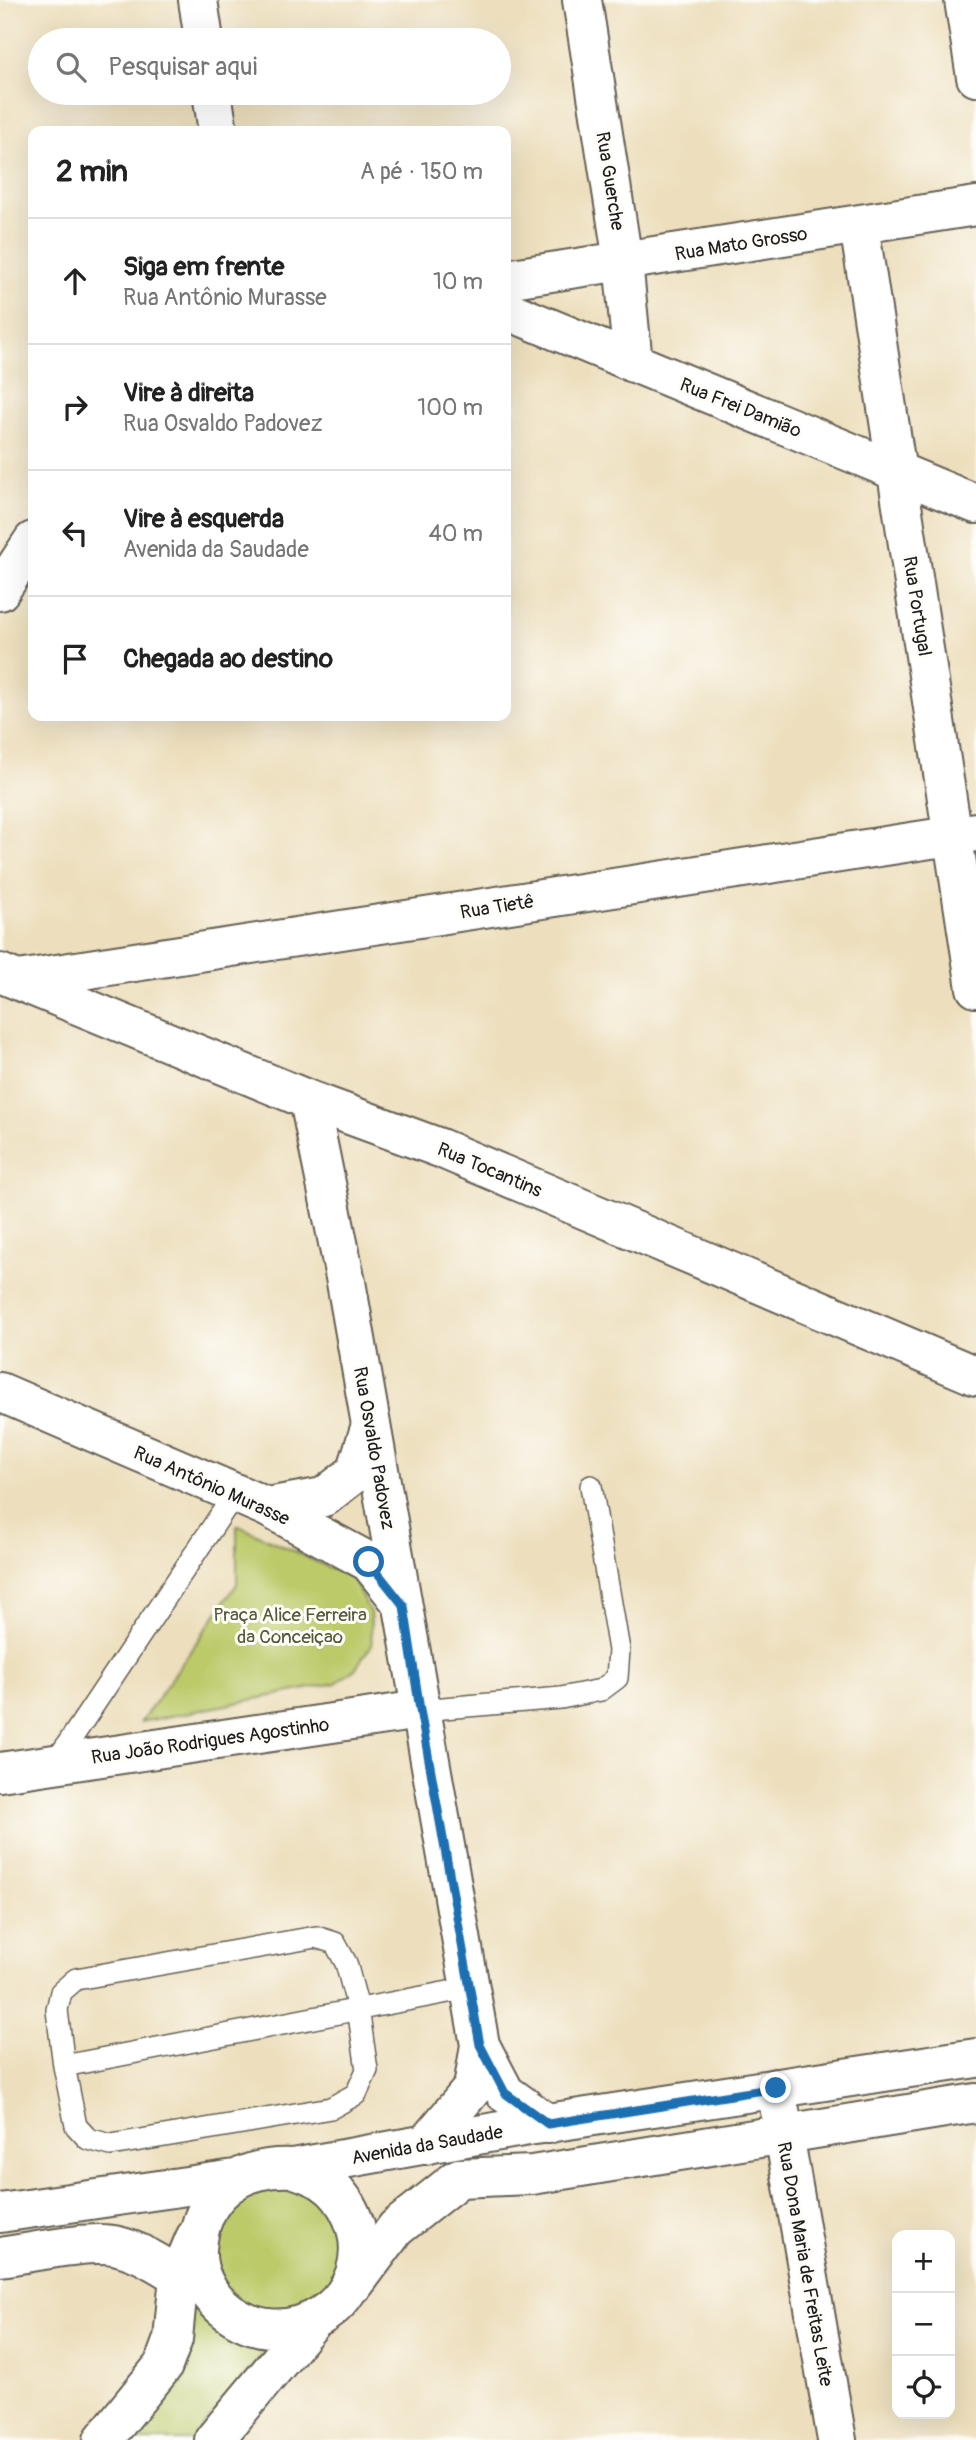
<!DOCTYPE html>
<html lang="pt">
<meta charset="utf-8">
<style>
body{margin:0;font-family:Pangolin,sans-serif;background:#f2f2f2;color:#222}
.controls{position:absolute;right:21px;bottom:21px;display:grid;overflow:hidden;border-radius:14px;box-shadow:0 7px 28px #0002}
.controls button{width:63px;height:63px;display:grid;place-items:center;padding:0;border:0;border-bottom:2px solid #e0e0e0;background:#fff;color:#222;font:35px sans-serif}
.stop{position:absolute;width:21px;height:21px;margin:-16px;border:5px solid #1f6fb2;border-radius:50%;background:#fff}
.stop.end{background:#1f6fb2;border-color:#fff;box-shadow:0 2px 7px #0008}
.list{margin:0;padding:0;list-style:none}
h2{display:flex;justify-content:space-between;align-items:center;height:91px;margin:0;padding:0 28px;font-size:30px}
h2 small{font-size:23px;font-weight:400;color:#767676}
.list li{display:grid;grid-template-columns:46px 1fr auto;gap:21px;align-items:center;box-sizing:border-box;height:126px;padding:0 28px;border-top:2px solid #e0e0e0}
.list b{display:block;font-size:26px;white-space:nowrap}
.list p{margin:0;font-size:23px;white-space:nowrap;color:#767676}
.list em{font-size:23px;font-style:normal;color:#767676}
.icon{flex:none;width:38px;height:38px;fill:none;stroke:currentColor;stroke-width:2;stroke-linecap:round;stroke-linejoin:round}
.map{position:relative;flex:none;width:976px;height:2440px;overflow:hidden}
.search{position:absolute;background:#fff;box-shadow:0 7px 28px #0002;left:28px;top:28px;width:483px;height:77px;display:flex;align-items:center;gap:18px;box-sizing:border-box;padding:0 24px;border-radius:38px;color:#767676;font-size:26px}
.panel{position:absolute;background:#fff;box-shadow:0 7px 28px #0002;left:28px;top:126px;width:483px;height:595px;border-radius:14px}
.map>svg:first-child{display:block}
.green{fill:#bdca6b;stroke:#6c7344;stroke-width:2}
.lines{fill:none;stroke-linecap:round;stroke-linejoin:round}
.lane-casing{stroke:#656054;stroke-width:24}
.street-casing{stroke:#656054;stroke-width:42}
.secondary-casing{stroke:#656054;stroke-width:42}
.lane{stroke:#fff;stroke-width:21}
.street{stroke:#fff;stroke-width:38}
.secondary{stroke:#fff;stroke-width:38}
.route{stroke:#1f6fb2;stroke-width:9}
.labels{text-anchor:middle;stroke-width:6;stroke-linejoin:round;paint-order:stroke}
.street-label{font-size:19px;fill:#1c1c1c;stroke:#fdfcf7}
.park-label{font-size:19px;fill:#545938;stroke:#fdfcf7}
</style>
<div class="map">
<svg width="976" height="2440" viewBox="0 0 976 2440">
<rect width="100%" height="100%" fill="#fdfcf7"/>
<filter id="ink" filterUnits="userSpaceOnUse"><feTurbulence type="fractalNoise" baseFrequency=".0143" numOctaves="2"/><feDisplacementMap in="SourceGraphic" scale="14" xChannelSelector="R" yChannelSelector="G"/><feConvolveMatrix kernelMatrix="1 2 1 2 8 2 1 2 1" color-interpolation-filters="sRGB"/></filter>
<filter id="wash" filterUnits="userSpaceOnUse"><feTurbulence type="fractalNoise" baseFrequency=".00686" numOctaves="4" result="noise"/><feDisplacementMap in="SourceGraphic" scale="28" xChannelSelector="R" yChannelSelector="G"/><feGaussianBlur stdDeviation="1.57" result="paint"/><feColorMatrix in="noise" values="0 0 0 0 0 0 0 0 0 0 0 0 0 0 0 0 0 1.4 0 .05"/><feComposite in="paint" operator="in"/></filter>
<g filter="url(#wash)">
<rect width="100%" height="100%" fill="#eddfbd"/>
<path class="green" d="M 237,1525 L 352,1578 L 370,1612 L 372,1644 L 355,1669 L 336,1683 L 141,1722 L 237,1584 Z
M 262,2181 L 321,2194 L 348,2248 L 322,2303 L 263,2318 L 215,2280 L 214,2219 Z
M 198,2297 L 275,2339 L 192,2440 L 125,2440 Z"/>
</g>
<g filter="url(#ink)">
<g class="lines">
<defs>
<path id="lane" d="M 420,1710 L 561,1698 L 601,1690 L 617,1678 L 619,1650 L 591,1486
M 55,1763 L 236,1492
M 316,1937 L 335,1943 L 346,1963 L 358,2008 L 367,2070 L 356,2094 L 331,2108 L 111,2145 L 88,2139 L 76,2126 L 64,2066 L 57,2010 L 61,1992 L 76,1979 Z
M 64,2066 L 469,1988"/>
<path id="street" d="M 198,0 L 204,40
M 582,0 L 623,261 L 633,363
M 964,0 L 976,77
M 212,93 L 218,131
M 859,225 L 976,988
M 506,279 L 976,206
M 506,310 L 976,504
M 0,591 L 33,541
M 0,973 L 309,1100 L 440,1148 L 976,1376
M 18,980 L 976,832
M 309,1100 L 346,1282 L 480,2045 L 505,2093 L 548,2124
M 0,1392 L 267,1507 L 369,1562 L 400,1601
M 267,1507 L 324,1497 L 356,1472 L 370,1428
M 0,1772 L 420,1710
M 776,2088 L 837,2440
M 425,2145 L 473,2088 L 480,2045"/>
<path id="secondary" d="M 293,2168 C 303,2172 314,2175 323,2181 C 336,2189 346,2203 352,2217 C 386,2298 286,2365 221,2306 C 206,2292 196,2270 197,2250 C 200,2194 239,2165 293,2168 L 528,2126 L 976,2058
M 0,2213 L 235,2179
M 0,2257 C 29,2253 92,2239 118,2246 C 148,2253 173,2275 201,2287
M 355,2283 L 396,2228 L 459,2178 L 532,2175 L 976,2103
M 103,2440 L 163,2366 L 173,2339 L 179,2276 L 195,2238
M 214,2440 L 311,2323"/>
</defs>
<use href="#lane" class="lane-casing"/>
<use href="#street" class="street-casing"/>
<use href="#secondary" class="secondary-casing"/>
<use href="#lane" class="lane"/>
<use href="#street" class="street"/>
<use href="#secondary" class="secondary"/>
</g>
</g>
<g class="lines" filter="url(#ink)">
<path class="route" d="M 369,1562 L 404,1606 L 420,1710 L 480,2045 L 505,2093 L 548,2124 L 776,2088"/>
</g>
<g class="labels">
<g class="street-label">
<text transform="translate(611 181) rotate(81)" y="7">Rua Guerche</text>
<text transform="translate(741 243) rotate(-9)" y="7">Rua Mato Grosso</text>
<text transform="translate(741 407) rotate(22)" y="7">Rua Frei Damião</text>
<text transform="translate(918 606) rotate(81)" y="7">Rua Portugal</text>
<text transform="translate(497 906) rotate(-9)" y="7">Rua Tietê</text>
<text transform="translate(490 1169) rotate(23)" y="7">Rua Tocantins</text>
<text transform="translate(375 1448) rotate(80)" y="7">Rua Osvaldo Padovez</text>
<text transform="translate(212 1485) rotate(24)" y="7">Rua Antônio Murasse</text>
<text transform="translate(210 1740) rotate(-8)" y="7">Rua João Rodrigues Agostinho</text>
<text transform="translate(427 2144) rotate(-10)" y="7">Avenida da Saudade</text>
<text transform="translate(806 2264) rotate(80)" y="7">Rua Dona Maria de Freitas Leite</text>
</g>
<g class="park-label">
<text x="290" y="1621">Praça Alice Ferreira<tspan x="290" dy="22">da Conceiçao</tspan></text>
</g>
</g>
</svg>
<div class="controls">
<button>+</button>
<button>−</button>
<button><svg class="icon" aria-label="locate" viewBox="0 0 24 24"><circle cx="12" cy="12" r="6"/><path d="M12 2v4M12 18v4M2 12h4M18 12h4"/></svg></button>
</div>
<div class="stop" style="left:369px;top:1562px"></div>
<div class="stop end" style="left:776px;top:2088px"></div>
<div class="search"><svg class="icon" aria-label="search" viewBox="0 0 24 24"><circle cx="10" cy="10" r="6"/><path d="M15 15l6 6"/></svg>Pesquisar aqui</div>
<section class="panel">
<h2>2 min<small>A pé · 150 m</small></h2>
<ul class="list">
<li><svg class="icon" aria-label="ahead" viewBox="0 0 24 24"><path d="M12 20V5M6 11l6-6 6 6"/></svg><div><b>Siga em frente</b><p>Rua Antônio Murasse</p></div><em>10 m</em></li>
<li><svg class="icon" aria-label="right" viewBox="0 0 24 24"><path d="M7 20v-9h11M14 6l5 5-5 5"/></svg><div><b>Vire à direita</b><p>Rua Osvaldo Padovez</p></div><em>100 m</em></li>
<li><svg class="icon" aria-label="left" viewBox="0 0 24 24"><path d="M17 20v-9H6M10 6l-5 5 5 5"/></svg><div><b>Vire à esquerda</b><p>Avenida da Saudade</p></div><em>40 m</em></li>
<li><svg class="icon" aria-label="arrive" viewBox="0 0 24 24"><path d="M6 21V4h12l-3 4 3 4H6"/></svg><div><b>Chegada ao destino</b></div></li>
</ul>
</section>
</div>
